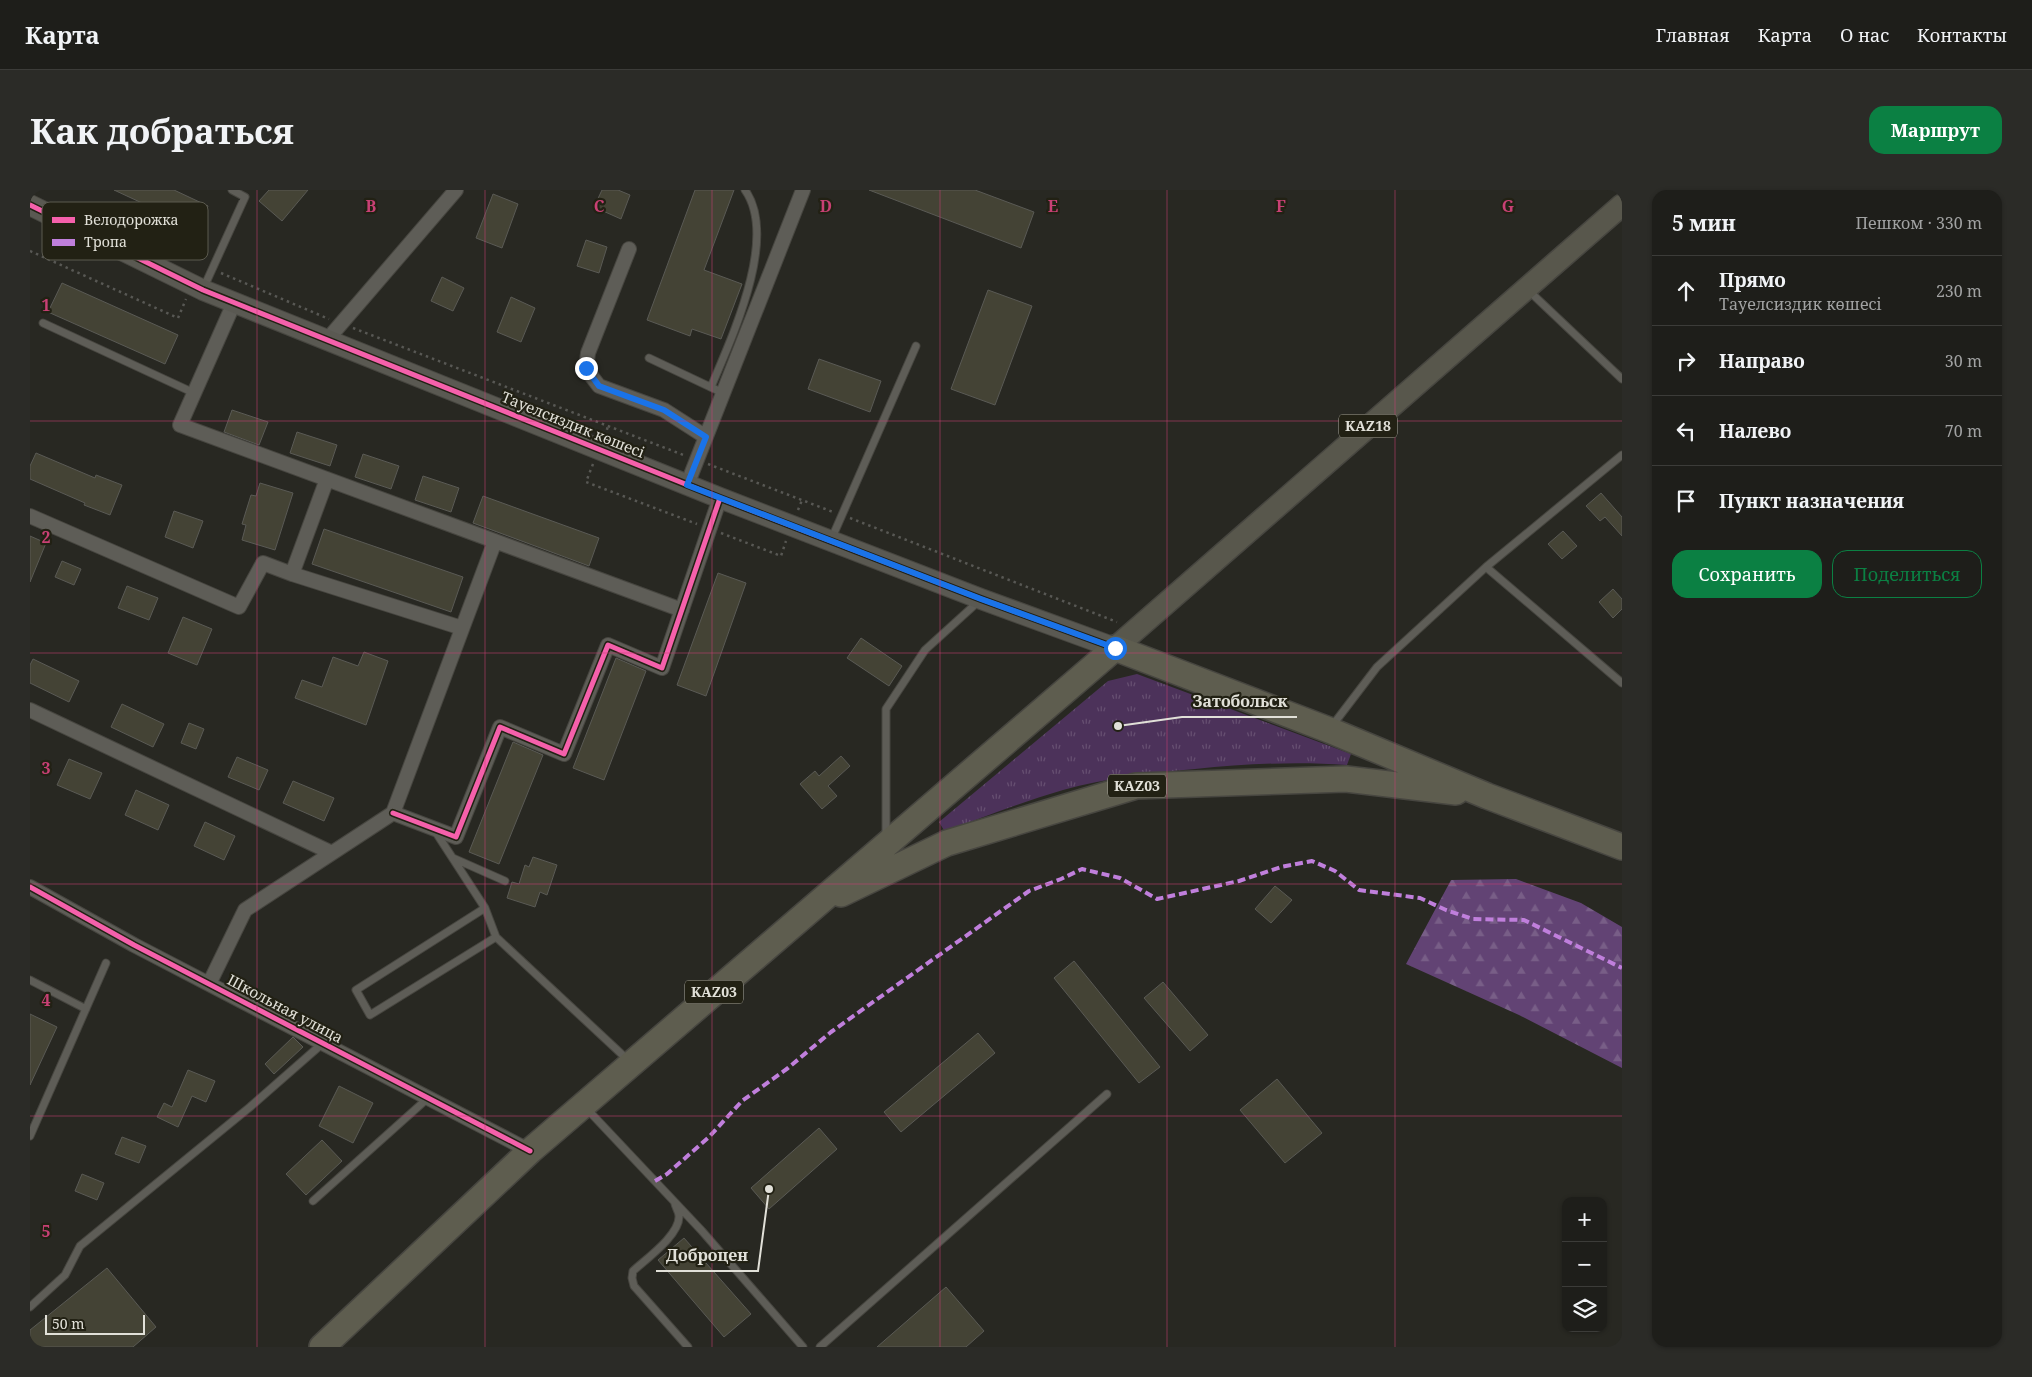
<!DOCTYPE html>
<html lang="ru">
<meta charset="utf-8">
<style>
body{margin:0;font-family:"Noto Serif",serif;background:#2b2b27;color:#f1f3f6}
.controls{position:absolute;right:15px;bottom:15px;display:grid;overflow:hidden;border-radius:10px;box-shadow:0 1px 4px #0004}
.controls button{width:45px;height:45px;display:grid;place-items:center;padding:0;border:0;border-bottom:1px solid #3c3c39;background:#1e1e1a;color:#f1f3f6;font:25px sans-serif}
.scale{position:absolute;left:15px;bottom:12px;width:100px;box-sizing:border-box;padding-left:5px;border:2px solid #e1e0d8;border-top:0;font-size:14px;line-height:18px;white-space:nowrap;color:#e1e0d8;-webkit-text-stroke:4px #222114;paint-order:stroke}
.stop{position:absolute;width:15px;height:15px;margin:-11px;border:4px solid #1a73e8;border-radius:50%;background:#fff}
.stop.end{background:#1a73e8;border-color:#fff;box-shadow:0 1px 5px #0008}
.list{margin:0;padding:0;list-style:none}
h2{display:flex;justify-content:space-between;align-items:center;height:65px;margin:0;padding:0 20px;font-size:21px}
h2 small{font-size:16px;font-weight:400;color:#a1a2a2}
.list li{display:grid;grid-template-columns:32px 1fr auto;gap:15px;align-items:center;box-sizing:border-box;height:70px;padding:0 20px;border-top:1px solid #3c3c39}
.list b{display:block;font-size:19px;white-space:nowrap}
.list p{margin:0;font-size:16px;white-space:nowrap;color:#a1a2a2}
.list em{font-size:16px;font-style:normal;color:#a1a2a2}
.actions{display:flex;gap:10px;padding:15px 20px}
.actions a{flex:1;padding:11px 0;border:1px solid #0b8043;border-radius:15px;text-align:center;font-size:18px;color:#0b8043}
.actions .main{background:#0b8043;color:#fff}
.icon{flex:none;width:28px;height:28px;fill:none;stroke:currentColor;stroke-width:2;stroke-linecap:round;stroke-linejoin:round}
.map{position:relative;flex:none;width:1592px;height:1157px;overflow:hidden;border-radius:15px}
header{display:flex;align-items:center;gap:30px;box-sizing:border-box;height:70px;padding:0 25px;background:#1e1e1a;border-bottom:1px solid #3c3c39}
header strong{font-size:24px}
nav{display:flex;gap:28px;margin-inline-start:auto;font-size:18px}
.intro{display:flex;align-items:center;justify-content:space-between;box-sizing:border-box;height:120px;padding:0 30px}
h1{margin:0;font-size:35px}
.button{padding:12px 22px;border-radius:15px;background:#0b8043;color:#fff;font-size:18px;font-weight:700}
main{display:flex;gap:30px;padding:0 30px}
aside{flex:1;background:#1e1e1a;border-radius:15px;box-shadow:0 1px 4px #0004}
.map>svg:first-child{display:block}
.grass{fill:url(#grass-tufts)}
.forest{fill:url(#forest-firs)}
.building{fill:#444335;stroke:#5a5a55}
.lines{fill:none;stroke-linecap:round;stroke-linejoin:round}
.lane-casing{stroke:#474640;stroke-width:9}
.street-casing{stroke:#474640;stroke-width:16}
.secondary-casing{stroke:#474640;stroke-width:22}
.primary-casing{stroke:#474640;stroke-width:24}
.highway-casing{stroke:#474640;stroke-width:28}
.path{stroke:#585854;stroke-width:2.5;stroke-dasharray:2.5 4;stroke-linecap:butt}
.lane{stroke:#5e5d57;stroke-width:7}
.street{stroke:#5e5d57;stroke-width:14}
.secondary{stroke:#5a5952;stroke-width:20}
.primary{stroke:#58574c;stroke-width:21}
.highway{stroke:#5e5d4f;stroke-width:25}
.quiet{stroke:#c07fdc;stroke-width:4;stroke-dasharray:8 4;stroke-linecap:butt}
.cycleway-casing{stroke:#222114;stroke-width:8}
.cycleway{stroke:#f560ab;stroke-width:5}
.route{stroke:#1a73e8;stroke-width:6}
.grid{fill:none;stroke:#c84074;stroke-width:1;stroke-opacity:0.55}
.labels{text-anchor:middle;stroke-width:4.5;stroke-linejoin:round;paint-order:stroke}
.shield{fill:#222114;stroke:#a8a79d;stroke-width:1}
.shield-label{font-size:14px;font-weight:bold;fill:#e1e0d8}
.street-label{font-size:15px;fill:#e1e0d8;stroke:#222114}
.key{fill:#222114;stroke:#5b5a4f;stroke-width:1}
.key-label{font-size:14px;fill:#e1e0d8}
.grid-label{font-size:16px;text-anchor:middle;font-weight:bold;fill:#c84074;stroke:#222114;stroke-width:4.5;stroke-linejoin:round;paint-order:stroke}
.leader{fill:none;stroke:#e1e0d8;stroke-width:2}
.callout-dot{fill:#e1e0d8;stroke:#222114;stroke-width:2}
.callout-label{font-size:16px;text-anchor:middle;font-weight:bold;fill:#e1e0d8;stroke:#222114;stroke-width:4.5;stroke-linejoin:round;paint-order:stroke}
</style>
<header>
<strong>Карта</strong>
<nav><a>Главная</a><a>Карта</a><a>О нас</a><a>Контакты</a></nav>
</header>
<div class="intro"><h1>Как добраться</h1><a class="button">Маршрут</a></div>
<main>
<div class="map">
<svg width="1592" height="1157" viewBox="0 0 1592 1157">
<defs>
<pattern id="grass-tufts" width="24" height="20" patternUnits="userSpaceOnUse" patternTransform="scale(1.25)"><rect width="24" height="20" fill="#4c325a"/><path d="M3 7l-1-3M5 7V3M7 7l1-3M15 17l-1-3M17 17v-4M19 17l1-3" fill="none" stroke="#664f71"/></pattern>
<pattern id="forest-firs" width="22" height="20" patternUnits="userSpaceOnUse" patternTransform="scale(1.25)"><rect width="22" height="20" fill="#624374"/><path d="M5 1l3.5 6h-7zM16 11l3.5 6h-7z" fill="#785e87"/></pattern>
</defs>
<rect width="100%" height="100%" fill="#282822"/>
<path class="grass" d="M 1107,484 L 1321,564 L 1317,575 C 1266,571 1215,574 1165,579 C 1120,583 1076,588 1033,600 C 993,612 954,626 915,642 L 909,632 L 1078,491 Z"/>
<path class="forest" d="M 1486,689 L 1551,713 L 1592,737 L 1592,878 L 1489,825 L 1376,774 L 1421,690 Z"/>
<path class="building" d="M 84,0 L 144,0 L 178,16 L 168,39 Z
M 239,0 L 278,0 L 252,31 L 229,11 Z
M 572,0 L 588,0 L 600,5 L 591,29 L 564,17 Z
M 665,0 L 704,0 L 674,80 L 712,94 L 691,149 L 662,139 L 660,146 L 617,130 Z
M 839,0 L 945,0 L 1004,22 L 991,58 Z
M 463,4 L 488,14 L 472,58 L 446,48 Z
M 556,50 L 577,57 L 569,83 L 547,76 Z
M 412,87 L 434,98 L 423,121 L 401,111 Z
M 32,93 L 148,145 L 135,174 L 18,122 Z
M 958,100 L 1002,116 L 965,215 L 921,199 Z
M 481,107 L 505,118 L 491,152 L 467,142 Z
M 789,169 L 851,191 L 840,222 L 778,199 Z
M 202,220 L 238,232 L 229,255 L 194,242 Z
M 267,242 L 307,255 L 300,276 L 260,263 Z
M 6,263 L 65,288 L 66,285 L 92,295 L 80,325 L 54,315 L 55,313 L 0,289 L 0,276 Z
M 333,264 L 369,276 L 361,299 L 325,287 Z
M 393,286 L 429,298 L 421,322 L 385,310 Z
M 230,293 L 263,303 L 245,360 L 212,350 L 216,335 L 212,334 L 221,305 L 226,306 Z
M 1571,303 L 1592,327 L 1592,346 L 1575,327 L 1570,331 L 1556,316 Z
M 453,306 L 569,348 L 559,376 L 443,333 Z
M 144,321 L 173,331 L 163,358 L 135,347 Z
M 294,339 L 433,387 L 421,422 L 282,374 Z
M 1533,341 L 1547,356 L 1532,369 L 1518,354 Z
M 0,346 L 16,353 L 0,392 Z
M 32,371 L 51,379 L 44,395 L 25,387 Z
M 688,383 L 716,393 L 676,506 L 647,495 Z
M 97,396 L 128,408 L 119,430 L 88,418 Z
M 1583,399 L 1592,409 L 1592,419 L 1583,428 L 1569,412 Z
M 153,427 L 182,439 L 167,475 L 138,463 Z
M 831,448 L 872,476 L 859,496 L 817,468 Z
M 334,462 L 358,471 L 336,535 L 265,508 L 272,490 L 292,497 L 303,467 L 328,476 Z
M 586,468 L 616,481 L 574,590 L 543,578 Z
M 3,469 L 49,491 L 39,512 L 0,493 L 0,475 Z
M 92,514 L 134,534 L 123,557 L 81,537 Z
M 159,533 L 174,539 L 166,559 L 151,553 Z
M 483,552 L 513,565 L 469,674 L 439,662 Z
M 811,566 L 820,576 L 798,596 L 807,606 L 792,619 L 770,594 L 785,581 L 789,586 Z
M 207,567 L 238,580 L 229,600 L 198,587 Z
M 39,569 L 72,583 L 60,609 L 27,595 Z
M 263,591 L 304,608 L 294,631 L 253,613 Z
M 106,600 L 139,615 L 128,640 L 95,625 Z
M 175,632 L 205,646 L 194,670 L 164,656 Z
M 503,667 L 527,675 L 517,705 L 510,702 L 505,717 L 477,708 L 482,692 L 489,694 L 495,675 L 499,677 Z
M 1245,696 L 1262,710 L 1241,733 L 1225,719 Z
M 1044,771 L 1130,877 L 1109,893 L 1024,788 Z
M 1133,792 L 1178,845 L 1160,861 L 1114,808 Z
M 0,824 L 27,837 L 0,895 Z
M 948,843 L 965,863 L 871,942 L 854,922 Z
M 263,847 L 273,857 L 244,884 L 235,874 Z
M 158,880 L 185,891 L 176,912 L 162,906 L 148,937 L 127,927 L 134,913 L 142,917 Z
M 1247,889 L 1292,943 L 1255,973 L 1210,920 Z
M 309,896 L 343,913 L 323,953 L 289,936 Z
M 789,938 L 807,959 L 739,1019 L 721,998 Z
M 92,947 L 116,956 L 109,973 L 85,964 Z
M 292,950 L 312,971 L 276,1005 L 256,984 Z
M 52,984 L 74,993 L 67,1010 L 45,1001 Z
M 654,1048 L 721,1124 L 694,1147 L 628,1070 Z
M 77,1078 L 126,1137 L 103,1157 L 0,1157 L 0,1140 Z
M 916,1097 L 954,1141 L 936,1157 L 847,1157 Z"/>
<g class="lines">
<defs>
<path id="lane" d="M 174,97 L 215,7 L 202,0
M 1498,100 L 1592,189
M 13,133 L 164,203
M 619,168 L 693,203
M 681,197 C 701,149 749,48 715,0
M 801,350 L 886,156
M 1456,377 L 1592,493
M 1302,536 L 1347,477 L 1456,377 L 1592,265
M 405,641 L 455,718 L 466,747 L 599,871
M 856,647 L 856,519 L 895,460 L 949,411
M 423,668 L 475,691
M 455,718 L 326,800 L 340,825 L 466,747
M 0,790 L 56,819
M 557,919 L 672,1041 L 773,1157
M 0,946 L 76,773
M 283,1011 L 398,908
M 645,1014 C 646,1018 649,1022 649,1026 C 650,1045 616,1069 603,1081 L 602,1088 L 604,1096 L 658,1157
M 0,1117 L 35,1085 L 50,1056 L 220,917 L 293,853
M 790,1157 L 1077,904"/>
<path id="street" d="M 599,59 L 558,163 L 556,179 L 569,196 L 634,220 L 676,247
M 204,113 L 150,235 L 652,420
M 297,150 L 426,0
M 657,295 L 773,0
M 0,326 L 209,417 L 233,373 L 262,384 L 432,438
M 262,384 L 297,289
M 0,520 L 302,663
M 363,623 L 426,647 L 470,537 L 534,564 L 578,455 L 632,478 L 690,308
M 0,697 L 104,755 L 500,961
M 179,794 L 215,720 L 363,623 L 465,351"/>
<path id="secondary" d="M 0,15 L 173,100 L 690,308 L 951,409 L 1085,458"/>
<path id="primary" d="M 1085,458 L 1592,15"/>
<path id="highway" d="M 811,704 L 917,653 L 1106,596 L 1316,589 L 1426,602
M 292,1157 L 500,961 L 1085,458 L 1299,540 L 1457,606 L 1592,657"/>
</defs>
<use href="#lane" class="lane-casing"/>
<use href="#street" class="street-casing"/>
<use href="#secondary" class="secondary-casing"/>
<use href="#primary" class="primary-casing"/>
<use href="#highway" class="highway-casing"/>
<path class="path" d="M 0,61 L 148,128 L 156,109
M 191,83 L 299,129
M 323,138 L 656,266
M 575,246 L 578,236
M 563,274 L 556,292 L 667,334
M 678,274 L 803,322
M 768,320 L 772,310
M 820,328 L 1087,432
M 691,343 L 751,366 L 756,351"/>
<use href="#lane" class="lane"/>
<use href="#street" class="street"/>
<use href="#secondary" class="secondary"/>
<use href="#primary" class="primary"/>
<use href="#highway" class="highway"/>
<path class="quiet" d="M 625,991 L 637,984 L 679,947 L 712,911 L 758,878 L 801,842 L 999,701 L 1031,689 L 1052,679 L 1090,688 L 1127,709 L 1209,691 L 1251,677 L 1282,671 L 1305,681 L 1329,700 L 1390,708 L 1416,720 L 1443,729 L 1494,730 L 1592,778"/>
<defs>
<path id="cycleway" d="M 0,15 L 173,100 L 690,308 L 951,409 L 1085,458
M 363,623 L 426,647 L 470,537 L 534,564 L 578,455 L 632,478 L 690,308
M 0,697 L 104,755 L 500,961"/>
</defs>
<use href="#cycleway" class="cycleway-casing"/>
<use href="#cycleway" class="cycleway"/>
</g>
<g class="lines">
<path class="route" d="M 556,178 L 569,196 L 634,220 L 676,247 L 657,295 L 951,409 L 1085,458"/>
</g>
<path class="grid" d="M 227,0 L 227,1157M 455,0 L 455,1157M 682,0 L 682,1157M 910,0 L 910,1157M 1137,0 L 1137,1157M 1365,0 L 1365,1157M 0,231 L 1592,231M 0,463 L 1592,463M 0,694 L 1592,694M 0,926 L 1592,926"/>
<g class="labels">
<g class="shield">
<rect x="1309" y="224.5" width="58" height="23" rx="4"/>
<rect x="1078" y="584.5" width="58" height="23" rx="4"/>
<rect x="655" y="790.5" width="58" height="23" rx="4"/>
</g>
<g class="shield-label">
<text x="1338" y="241">KAZ18</text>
<text x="1107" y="601">KАZ03</text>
<text x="684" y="807">KАZ03</text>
</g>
<g class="street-label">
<text transform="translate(543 235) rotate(22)" y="5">Тауелсиздик көшесі</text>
<text transform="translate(255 819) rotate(28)" y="5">Школьная улица</text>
</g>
</g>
<rect x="12" y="12" width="166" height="58" rx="8" class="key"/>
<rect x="22" y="27" width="23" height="6" fill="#f560ab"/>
<rect x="22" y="49" width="23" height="7" fill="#c07fdc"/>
<g class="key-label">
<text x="54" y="35">Велодорожка</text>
<text x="54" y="57">Тропа</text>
</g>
<g class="grid-label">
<text x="341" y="22">B</text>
<text x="569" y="22">C</text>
<text x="796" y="22">D</text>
<text x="1023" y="22">E</text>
<text x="1251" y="22">F</text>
<text x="1478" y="22">G</text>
<text x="16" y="121">1</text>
<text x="16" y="353">2</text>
<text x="16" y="584">3</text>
<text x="16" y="816">4</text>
<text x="16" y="1047">5</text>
</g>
<path class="leader" d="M1088 536L1152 527H1267M739 999L728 1081H626"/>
<g class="callout-dot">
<circle cx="1088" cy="536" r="5"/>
<circle cx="739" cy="999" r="5"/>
</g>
<g class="callout-label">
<text x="1210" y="517">Затобольск</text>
<text x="677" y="1071">Доброцен</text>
</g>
</svg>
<div class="controls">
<button>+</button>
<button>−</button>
<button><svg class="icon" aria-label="layers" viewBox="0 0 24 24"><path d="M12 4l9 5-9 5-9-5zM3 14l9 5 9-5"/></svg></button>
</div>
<div class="scale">50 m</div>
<div class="stop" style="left:1085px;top:458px"></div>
<div class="stop end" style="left:556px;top:178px"></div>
</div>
<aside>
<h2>5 мин<small>Пешком · 330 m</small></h2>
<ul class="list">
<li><svg class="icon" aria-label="ahead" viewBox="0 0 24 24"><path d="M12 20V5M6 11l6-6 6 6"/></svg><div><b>Прямо</b><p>Тауелсиздик көшесі</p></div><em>230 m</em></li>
<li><svg class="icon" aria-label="right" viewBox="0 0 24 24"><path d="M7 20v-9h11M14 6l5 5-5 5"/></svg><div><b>Направо</b></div><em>30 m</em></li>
<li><svg class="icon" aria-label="left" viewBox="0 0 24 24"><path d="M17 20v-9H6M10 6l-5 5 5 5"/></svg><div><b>Налево</b></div><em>70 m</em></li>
<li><svg class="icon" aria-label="arrive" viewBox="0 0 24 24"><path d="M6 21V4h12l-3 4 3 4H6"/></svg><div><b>Пункт назначения</b></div></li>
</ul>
<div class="actions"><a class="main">Сохранить</a><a>Поделиться</a></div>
</aside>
</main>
